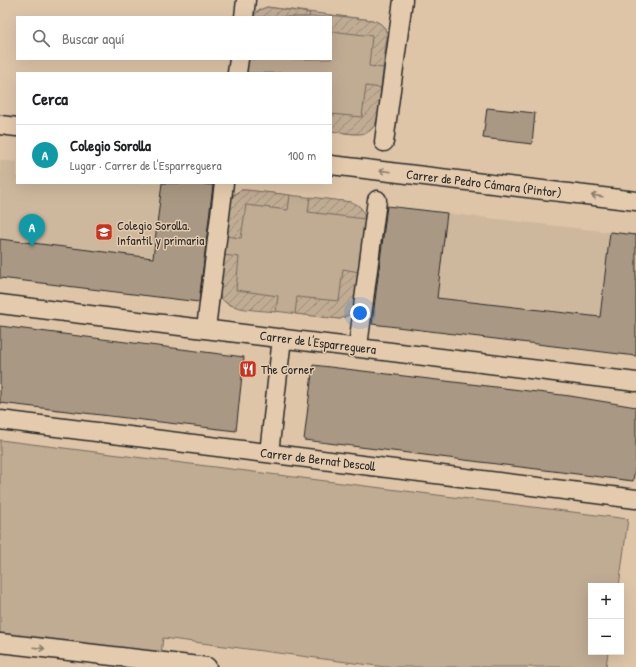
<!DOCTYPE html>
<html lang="es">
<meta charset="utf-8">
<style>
body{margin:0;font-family:"Patrick Hand",sans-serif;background:#f2f2f2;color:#202124}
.controls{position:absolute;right:12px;bottom:12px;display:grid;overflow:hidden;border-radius:0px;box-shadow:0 4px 16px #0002}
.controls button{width:36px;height:36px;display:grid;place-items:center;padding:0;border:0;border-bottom:1px solid #e0e0e0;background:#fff;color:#202124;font:20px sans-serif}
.you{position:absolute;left:360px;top:313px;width:14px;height:14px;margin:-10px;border:3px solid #fff;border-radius:50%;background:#1a73e8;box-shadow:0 0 0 6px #1a73e833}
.badge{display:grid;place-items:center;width:26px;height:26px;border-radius:50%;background:#c8321e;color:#fff;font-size:13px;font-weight:700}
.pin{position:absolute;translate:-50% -33px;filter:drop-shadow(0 1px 2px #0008)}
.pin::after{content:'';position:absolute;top:21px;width:14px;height:12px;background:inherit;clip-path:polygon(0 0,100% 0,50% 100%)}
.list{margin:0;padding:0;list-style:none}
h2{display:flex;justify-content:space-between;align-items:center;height:52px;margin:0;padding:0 16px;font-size:17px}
h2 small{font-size:13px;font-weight:400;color:#757577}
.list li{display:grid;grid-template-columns:26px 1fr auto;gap:12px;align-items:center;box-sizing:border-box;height:60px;padding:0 16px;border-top:1px solid #e0e0e0}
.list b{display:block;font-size:15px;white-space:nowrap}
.list p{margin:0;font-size:13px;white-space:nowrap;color:#757577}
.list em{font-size:13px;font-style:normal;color:#757577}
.icon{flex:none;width:22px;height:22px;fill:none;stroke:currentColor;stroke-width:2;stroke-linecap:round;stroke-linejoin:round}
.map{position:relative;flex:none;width:636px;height:667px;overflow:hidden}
.search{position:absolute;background:#fff;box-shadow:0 4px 16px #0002;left:16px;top:16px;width:316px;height:44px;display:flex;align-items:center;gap:10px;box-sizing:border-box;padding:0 14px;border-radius:0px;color:#757577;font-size:15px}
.panel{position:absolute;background:#fff;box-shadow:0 4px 16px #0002;left:16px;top:72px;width:316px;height:112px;border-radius:0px}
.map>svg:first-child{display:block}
.built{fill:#ceb89d}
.green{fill:#c0ab93;stroke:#766b5f}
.garden{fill:url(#garden-furrows);stroke:#766b5f}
.building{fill:#a99883;stroke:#2b2b2b}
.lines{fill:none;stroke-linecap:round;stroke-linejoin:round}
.street-casing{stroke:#2b2b2b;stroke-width:21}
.street{stroke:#e5cbad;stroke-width:18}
.oneway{stroke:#887b6c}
.labels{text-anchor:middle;stroke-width:3;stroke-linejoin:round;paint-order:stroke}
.street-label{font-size:13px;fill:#2b2b2b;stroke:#e5cbad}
.poi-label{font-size:13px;fill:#2b2b2b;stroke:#e5cbad;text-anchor:start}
</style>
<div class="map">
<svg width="636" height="667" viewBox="0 0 636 667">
<defs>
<pattern id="garden-furrows" width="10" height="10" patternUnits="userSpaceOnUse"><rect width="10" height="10" fill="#c0ab93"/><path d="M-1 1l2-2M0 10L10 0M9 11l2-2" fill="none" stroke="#9c8b78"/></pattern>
</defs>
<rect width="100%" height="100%" fill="#dec5a8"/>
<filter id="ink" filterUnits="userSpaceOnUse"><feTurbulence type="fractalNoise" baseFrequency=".025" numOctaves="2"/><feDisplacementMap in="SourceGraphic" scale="8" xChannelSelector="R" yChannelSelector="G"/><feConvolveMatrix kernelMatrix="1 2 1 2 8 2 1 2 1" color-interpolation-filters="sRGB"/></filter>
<g filter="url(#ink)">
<path class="built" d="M 0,160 L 17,162 L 17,183 L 191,183 L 214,186 L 200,302 L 0,278 Z
M 384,206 L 636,235 L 636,356 L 370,323 Z"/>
<path class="green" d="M 267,7 L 372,20 C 382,23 387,28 387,38 L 377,120 C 370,140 347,133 331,131 L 331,73 L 245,73 L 247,59 L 331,59 L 331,17 L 252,17 L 257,11 Z
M 243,190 L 351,202 C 360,205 364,210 365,219 L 355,305 L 351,313 L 340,319 L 233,306 L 226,303 L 220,296 L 229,205 L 234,194 Z
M 0,440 L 628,519 L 619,586 L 591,586 L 591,652 L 608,652 L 606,667 L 385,667 L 163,638 L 161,654 L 0,636 Z"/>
<path class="garden" d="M 267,7 L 310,13 L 309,17 L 252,17 L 257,11 Z
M 330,15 L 372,20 C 382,23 387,28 387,38 L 383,68 L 369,66 L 372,36 L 331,31 Z
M 366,86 L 381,88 C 379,103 382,134 359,134 C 350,134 340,132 331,131 L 331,114 L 362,117 Z
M 241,190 L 247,190 L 290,195 L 288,210 L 246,205 L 241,238 L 225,236 L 231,199 L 236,193 Z
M 310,197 L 351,202 C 360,205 364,210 365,219 L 308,212 Z
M 223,255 L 239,257 L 236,290 L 278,296 L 276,312 C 261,310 222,311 219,293 C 218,284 222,265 223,255 Z
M 343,269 L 359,272 L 354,309 L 349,315 L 340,319 L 295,314 L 297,297 L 339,301 Z"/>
<path class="building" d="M 487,108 L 535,113 L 532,144 L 483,138 Z
M 162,183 L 191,183 L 213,185 L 199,302 L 0,278 L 0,239 L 153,258 Z
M 387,206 L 447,213 L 437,298 L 600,317 L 610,232 L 636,235 L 636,356 L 372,324 Z
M 0,326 L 244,357 L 236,431 L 0,403 Z
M 313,365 L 570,396 L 636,407 L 636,463 L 633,481 L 304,440 Z"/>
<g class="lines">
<defs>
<path id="street" d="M 244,17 L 246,0
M 237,73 L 239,59
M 0,125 L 17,127
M 384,142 L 403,0
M 331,165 L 636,201
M 0,304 C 212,328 424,354 636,382
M 206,328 L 224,183
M 358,346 L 377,200
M 0,420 L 636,499
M 269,453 L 282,338
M 0,643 L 207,667"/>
</defs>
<use href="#street" class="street-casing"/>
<use href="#street" class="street"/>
</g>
<defs><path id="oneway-shaft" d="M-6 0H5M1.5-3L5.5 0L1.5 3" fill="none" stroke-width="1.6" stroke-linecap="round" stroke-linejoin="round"/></defs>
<g class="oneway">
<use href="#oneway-shaft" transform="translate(385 171) rotate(-173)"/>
<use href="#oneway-shaft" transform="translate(597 196) rotate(-173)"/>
<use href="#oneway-shaft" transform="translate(39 648) rotate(7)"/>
</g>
</g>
<defs>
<symbol id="school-square" viewBox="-11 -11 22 22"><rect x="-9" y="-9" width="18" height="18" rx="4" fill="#c8321e" stroke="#e5cbad"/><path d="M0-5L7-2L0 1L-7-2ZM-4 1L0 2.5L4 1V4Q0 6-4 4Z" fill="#fff"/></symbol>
<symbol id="restaurant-square" viewBox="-11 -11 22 22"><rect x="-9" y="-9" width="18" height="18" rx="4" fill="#c8321e" stroke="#e5cbad"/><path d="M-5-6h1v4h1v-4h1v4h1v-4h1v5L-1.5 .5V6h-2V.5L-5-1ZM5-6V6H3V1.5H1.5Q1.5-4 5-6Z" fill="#fff"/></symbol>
</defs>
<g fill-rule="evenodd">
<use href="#school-square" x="94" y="222" width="20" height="20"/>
<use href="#restaurant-square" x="238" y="359" width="20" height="20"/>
</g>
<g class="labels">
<g class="street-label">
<text transform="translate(484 183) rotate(7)" y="5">Carrer de Pedro Cámara (Pintor)</text>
<text transform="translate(318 342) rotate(7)" y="5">Carrer de l'Esparreguera</text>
<text transform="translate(318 459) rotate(7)" y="5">Carrer de Bernat Descoll</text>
</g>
<g class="poi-label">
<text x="117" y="230">Colegio Sorolla.<tspan x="117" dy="15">Infantil y primaria</tspan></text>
<text x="261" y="374">The Corner</text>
</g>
</g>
</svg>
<div class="controls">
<button>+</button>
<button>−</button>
</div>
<div class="you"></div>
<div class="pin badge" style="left:32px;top:247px;background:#0f9aa8">A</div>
<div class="search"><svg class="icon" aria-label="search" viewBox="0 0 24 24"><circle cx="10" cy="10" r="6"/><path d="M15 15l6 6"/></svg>Buscar aquí</div>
<section class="panel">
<h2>Cerca<small></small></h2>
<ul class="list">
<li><span class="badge" style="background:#0f9aa8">A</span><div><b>Colegio Sorolla</b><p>Lugar · Carrer de l'Esparreguera</p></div><em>100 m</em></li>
</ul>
</section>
</div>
